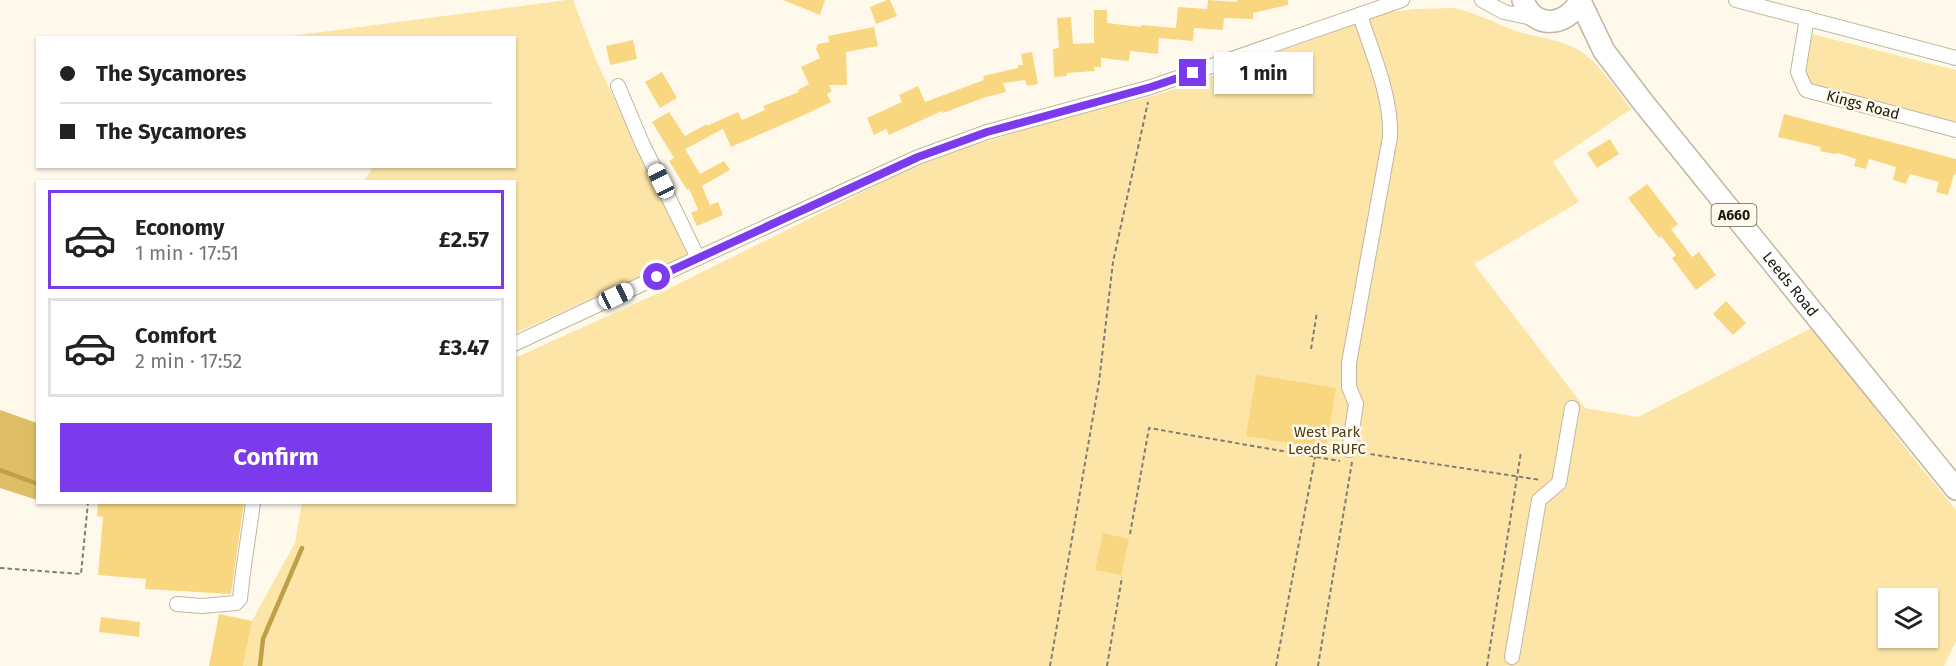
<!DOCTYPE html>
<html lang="en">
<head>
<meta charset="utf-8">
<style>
  :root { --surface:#fff; --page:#f6f6f6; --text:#222; --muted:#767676; --line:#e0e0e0; --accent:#7c3aed }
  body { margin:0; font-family:"Fira Sans",sans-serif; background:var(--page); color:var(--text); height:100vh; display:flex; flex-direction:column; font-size:22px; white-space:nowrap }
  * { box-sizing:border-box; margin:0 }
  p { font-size:20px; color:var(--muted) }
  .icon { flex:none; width:33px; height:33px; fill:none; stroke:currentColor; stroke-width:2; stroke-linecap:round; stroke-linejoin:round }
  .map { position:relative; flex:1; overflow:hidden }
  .panel { position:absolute; left:36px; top:180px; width:480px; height:324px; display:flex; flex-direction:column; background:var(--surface); border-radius:0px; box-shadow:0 2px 4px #0004 }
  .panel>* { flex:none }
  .top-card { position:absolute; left:36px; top:36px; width:480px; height:132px; border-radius:0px; box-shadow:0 2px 4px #0004; display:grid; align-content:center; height:132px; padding:0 24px; background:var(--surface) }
  .controls { position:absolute; left:1878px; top:588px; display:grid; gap:12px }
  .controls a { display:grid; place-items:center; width:60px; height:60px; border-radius:0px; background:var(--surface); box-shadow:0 2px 4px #0004; font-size:30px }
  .end { position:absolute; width:27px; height:27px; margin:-14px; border:8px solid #7c3aed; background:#fff; box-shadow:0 0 0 3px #fff }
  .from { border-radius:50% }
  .bubble { position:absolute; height:42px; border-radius:0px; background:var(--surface); box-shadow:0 2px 4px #0004; font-size:20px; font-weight:700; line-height:42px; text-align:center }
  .car { position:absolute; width:18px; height:36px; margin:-18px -9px; border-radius:8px; box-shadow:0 0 4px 2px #0007; background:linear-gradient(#fff 24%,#345 0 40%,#fff 0 76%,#345 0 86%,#fff 0) }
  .top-card b { display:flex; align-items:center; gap:21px; height:57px; font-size:22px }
  .top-card b+b { border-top:2px solid var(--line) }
  .top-card i { width:15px; height:15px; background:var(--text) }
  ul { padding:10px 0 0; list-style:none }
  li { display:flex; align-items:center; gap:18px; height:99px; margin:0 12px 9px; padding:0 12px; border:3px solid var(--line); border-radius:0px }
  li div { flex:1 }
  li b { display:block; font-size:22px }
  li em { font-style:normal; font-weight:700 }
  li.on { border-color:var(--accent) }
  li>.icon { width:54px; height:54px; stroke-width:1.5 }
  .button { display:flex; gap:12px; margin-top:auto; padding:12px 24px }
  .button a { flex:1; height:69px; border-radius:0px; background:var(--accent); color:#fff; font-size:24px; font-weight:700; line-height:69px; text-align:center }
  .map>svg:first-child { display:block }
</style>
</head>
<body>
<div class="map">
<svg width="1956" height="666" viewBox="0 0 1956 666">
  <rect width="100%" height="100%" fill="#fff9ec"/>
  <g fill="#fde5a8" fill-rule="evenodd">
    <path d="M567 0H573L596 60 688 256 515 333 514 182 364 181 373 167 514 166V38L283 37Z"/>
    <path d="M1453 8C1474 12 1493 22 1513 30 1537 38 1567 39 1587 56 1604 70 1617 91 1631 109L1553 162 1579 202 1474 264 1585 408 1638 417 1813 327 1911 455 1956 510V641L1944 666H243L252 621 295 543 302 503 514 502 515 358 674 286 905 171 968 147 1056 120 1160 94 1390 12 1417 9ZM1888 598H1928V638H1888Z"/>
    <path d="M1812 34 1956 70V123L1812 85C1801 66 1806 55 1812 34Z"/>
  </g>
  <path fill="#debd67" d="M0 410 37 423V500L0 488Z"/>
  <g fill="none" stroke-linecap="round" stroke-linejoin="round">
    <g stroke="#bf9f48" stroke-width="4.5">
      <path d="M0 470 38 484"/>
      <path d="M260 666 263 639 302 548"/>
    </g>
  </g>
  <g fill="#f9d781">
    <path d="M783 0H825L820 15Z"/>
    <path d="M887 0H890L897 16 876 24 870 7Z"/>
    <path d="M1208 0 1237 2V0H1288V5L1253 13V19L1224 18 1223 30 1194 28 1193 41 1159 38 1158 54 1130 51 1129 61 1101 58V67H1094L1095 71 1067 73V76L1054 77 1053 49 1059 48 1057 18 1071 17 1073 44 1094 43V10H1107V23L1141 27 1142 25 1176 28 1178 7 1207 9Z"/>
    <path d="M874 27 878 46 846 52 847 85H829L832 91 827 94 831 102 802 116 731 147 723 129 685 149 700 174 724 161 730 170 702 186 710 205 718 202 723 215 697 226 691 213 698 210 689 188 687 190 669 161 674 158 652 122 669 112 685 136 707 124V126L738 112 742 120 765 110 763 106 799 92 798 90 809 84 801 67 820 58 816 49 818 44 829 42 828 36Z"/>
    <path d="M633 40 637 59 610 65 606 46Z"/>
    <path d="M1032 52 1038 84 1027 86 1025 80 1003 83 1006 92 986 97 943 113 942 111 889 135 886 129 874 135 867 118 902 102 899 95 918 86 925 102 984 80 983 76 1018 68V65H1023L1021 54Z"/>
    <path d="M662 72 677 98 660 108 645 82Z"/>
    <path d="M1784 114 1956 159V175L1954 174 1948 195 1936 192 1939 182 1910 174 1906 184 1893 180 1896 167 1869 159 1866 169 1854 166 1856 159 1838 153 1835 154 1820 151 1821 147 1778 137Z"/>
    <path d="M1610 139 1619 154 1597 168 1587 153Z"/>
    <path d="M1647 184 1678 224 1671 229 1692 257 1699 252 1716 275 1696 290 1672 258 1676 255 1661 236 1659 238 1628 198Z"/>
    <path d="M1726 301 1746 323 1733 335 1713 314Z"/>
    <path d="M1256 375 1336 388 1326 449 1246 436Z"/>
    <path d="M98 502H244L231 594 145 589 146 579 98 575 103 517 97 516Z"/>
    <path d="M1103 533 1129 539 1121 575 1095 570Z"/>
    <path d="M219 614 252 621 243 666H209Z"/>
    <path d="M101 617 140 622 139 637 99 632Z"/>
  </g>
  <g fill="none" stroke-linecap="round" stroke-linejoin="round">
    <g stroke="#bfb7a1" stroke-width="16">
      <g id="minor">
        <path d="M1482 0 1504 12 1537 19"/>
        <path d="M1736 0 1956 58"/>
        <path d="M1807 18 1798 72 1806 90 1956 130"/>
        <path d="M618 86 642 143 698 258"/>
        <path d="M514 344 698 258 918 157 987 132 1151 87 1402 0"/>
        <path d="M1349 450 1356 404 1349 387V363L1390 137C1392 97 1372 53 1360 15"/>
        <path d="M177 604 202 606 236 603 240 599C243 566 249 535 253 502"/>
        <path d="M1512 657 1539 500 1559 483 1572 408"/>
      </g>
    </g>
    <g stroke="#bfb7a1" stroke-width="24">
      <g id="highway">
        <path d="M1523 0C1533 30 1568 27 1580 0"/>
        <path id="s1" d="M1580 1 1604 51 1642 101 1956 489"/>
      </g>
    </g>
    <g stroke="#827d73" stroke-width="2" stroke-dasharray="4.5 3" stroke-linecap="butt">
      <path d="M1311 349 1317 312"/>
      <path d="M1363 453 1541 480"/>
      <path d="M1130 534 1149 428 1340 461"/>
      <path d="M0 568 81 574 88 502"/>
      <path d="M1050 666 1099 382 1113 262 1148 102"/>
      <path d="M1107 666 1122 577"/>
      <path d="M1276 666 1315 457"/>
      <path d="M1318 666 1352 462"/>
      <path d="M1487 666 1521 452"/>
    </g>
    <use href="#minor" stroke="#fff" stroke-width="14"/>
    <use href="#highway" stroke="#fff" stroke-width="21"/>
  </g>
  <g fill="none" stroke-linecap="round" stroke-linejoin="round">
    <path stroke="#7c3aed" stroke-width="8" d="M657 277 918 157 987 132 1151 87 1193 73"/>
  </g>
  <g text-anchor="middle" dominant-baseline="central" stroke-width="5" stroke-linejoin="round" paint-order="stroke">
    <rect fill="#fff9ec" stroke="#5f5c52" stroke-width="1.5" x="1711.5" y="204" width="45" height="22" rx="4.5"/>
    <g font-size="14" font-weight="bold" fill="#1b1810">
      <text x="1734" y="215">A660</text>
    </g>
    <g font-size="15" fill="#1b1810" stroke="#fff9ec">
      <text transform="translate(1863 105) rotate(15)">Kings Road</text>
      <text stroke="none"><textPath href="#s1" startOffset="354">Leeds Road</textPath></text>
    </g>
    <g font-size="15" fill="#4c3e19" stroke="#fff9ec">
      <text x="1327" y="432">West Park<tspan x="1327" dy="17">Leeds RUFC</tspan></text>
    </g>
  </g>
</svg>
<div class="controls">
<a><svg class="icon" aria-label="layers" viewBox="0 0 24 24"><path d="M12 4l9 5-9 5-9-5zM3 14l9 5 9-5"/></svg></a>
</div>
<i class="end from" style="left:657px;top:277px"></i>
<i class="end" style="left:1193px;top:73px"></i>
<div class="bubble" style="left:1214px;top:52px;width:99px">1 min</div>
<i class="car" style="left:661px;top:181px;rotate:334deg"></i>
<i class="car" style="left:616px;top:296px;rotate:65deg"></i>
<div class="top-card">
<b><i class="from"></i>The Sycamores</b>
<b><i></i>The Sycamores</b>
</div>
<section class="panel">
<ul>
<li class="on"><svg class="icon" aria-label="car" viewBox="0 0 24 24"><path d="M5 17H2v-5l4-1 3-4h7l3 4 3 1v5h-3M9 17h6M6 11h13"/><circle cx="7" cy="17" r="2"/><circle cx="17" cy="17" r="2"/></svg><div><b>Economy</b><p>1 min · 17:51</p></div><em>£2.57</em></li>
<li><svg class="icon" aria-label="car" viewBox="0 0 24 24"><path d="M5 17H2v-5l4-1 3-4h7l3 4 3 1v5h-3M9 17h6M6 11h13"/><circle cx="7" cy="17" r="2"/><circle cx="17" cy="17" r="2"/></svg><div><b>Comfort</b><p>2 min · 17:52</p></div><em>£3.47</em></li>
</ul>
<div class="button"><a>Confirm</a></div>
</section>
</div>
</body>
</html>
